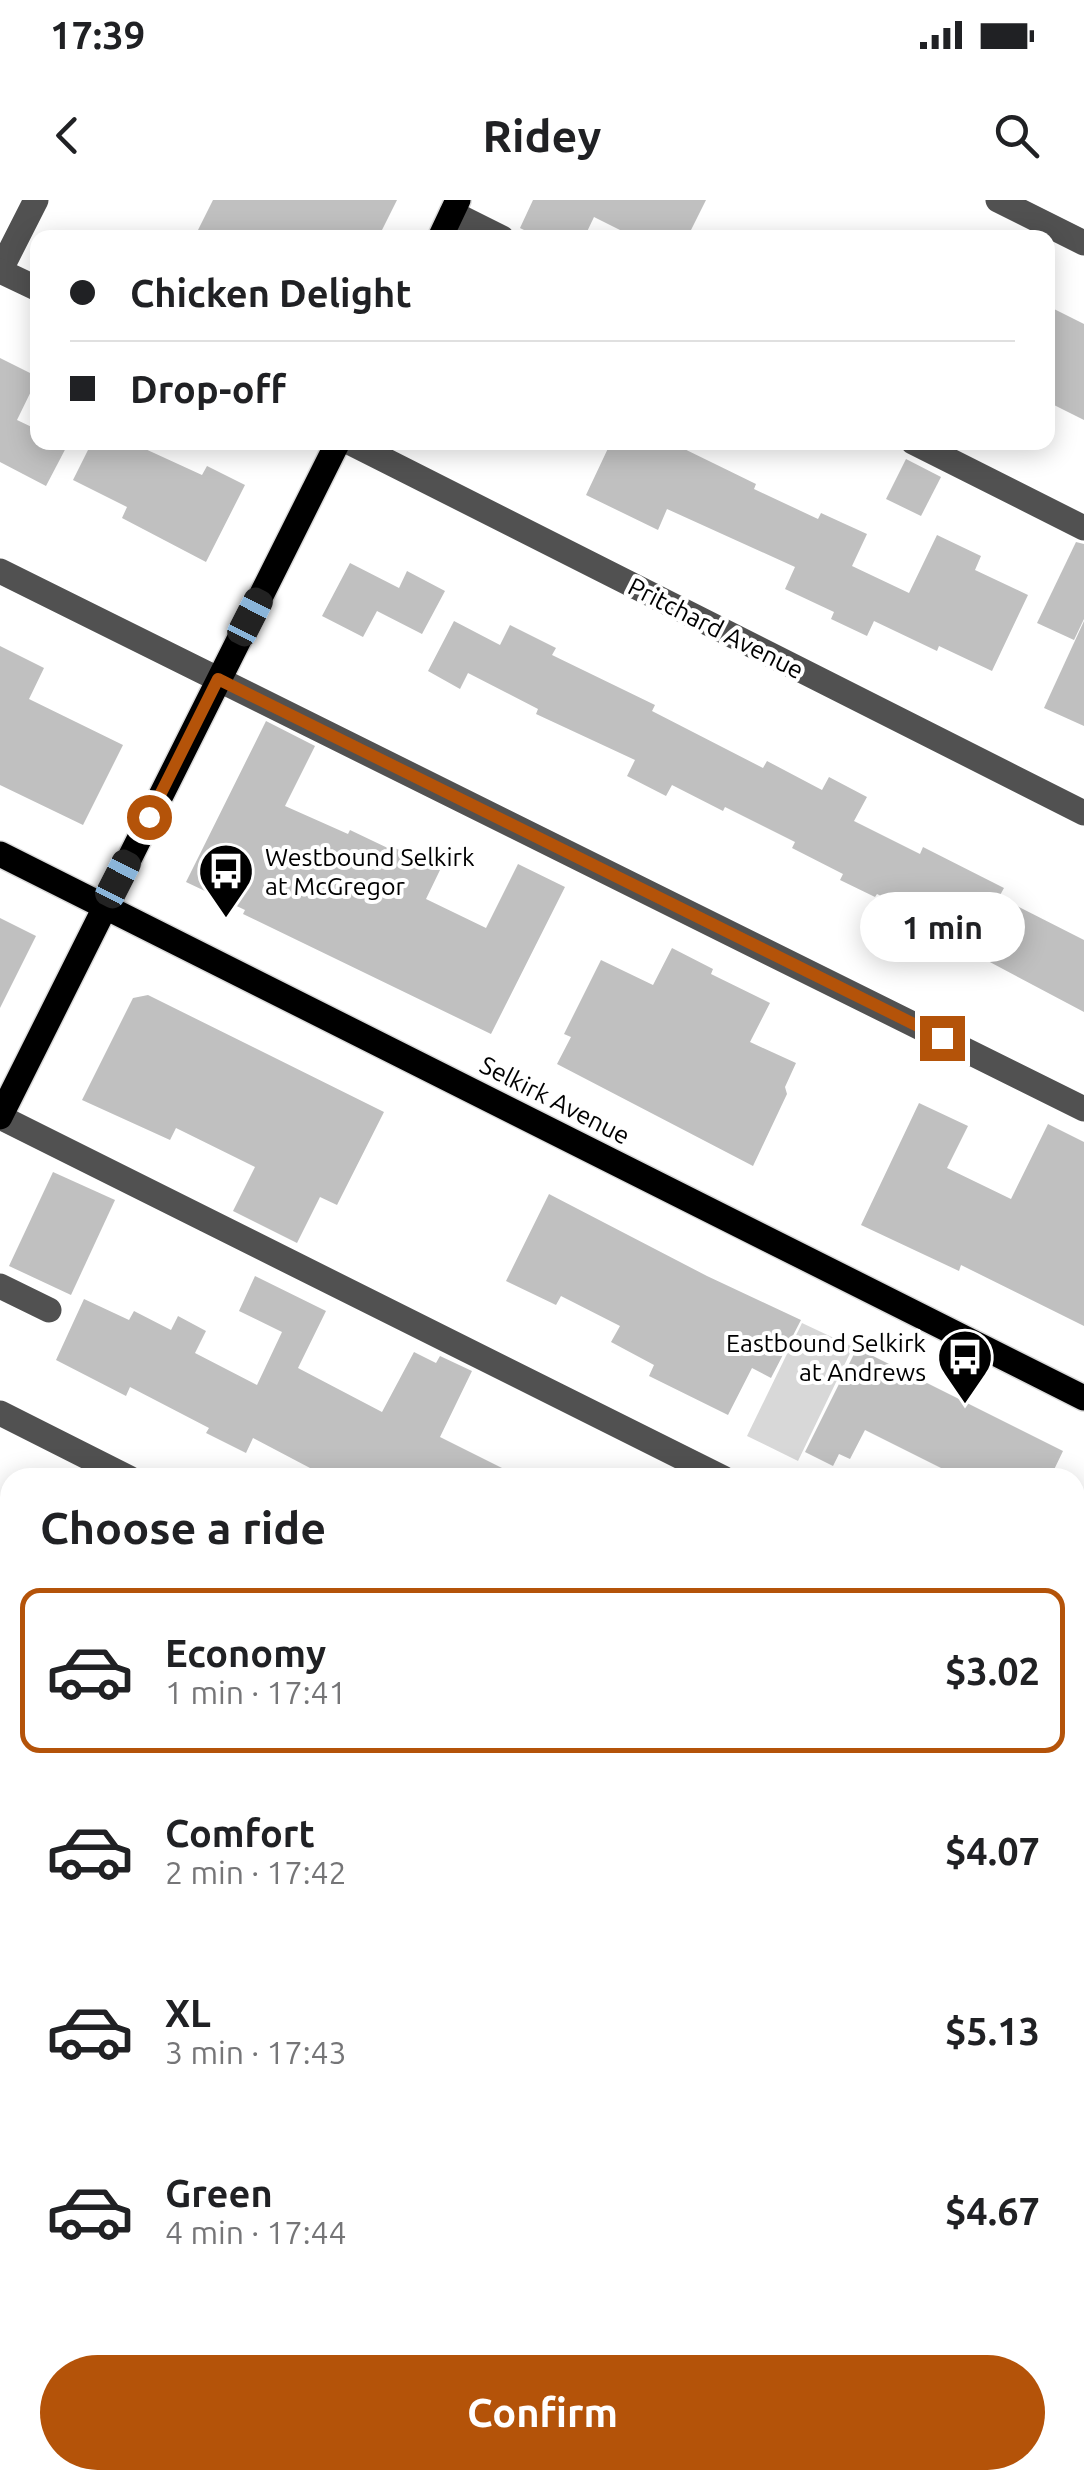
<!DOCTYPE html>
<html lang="en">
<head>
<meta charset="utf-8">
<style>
  :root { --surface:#fff; --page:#f6f6f6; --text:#202124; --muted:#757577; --line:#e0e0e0; --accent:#b45309 }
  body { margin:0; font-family:Ubuntu,sans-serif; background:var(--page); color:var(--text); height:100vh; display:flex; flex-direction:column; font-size:38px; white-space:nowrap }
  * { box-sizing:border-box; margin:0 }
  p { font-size:32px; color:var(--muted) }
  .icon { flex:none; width:55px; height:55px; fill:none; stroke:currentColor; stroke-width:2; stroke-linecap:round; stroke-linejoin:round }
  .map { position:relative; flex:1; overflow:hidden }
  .sheet { position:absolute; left:0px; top:1268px; width:1085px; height:1022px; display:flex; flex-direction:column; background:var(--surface); border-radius:30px 30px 0 0; box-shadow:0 5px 25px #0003 }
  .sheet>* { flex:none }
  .guide { position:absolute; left:30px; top:30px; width:1025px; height:220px; border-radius:20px; box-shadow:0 5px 25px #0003; display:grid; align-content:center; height:220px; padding:0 40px; background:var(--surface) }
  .end { position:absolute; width:45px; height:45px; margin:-22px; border:12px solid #b45309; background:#fff; box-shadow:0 0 0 5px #fff }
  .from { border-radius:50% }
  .bubble { position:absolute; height:70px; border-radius:35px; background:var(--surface); box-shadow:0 5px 25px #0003; font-size:32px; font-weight:600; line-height:70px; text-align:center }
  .car { position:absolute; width:30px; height:60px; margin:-30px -15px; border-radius:12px; box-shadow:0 0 8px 2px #0007; background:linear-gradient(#222 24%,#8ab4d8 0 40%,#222 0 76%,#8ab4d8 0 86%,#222 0) }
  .guide b { display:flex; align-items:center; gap:35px; height:95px; font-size:38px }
  .guide b+b { border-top:2px solid var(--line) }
  .guide i { width:25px; height:25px; background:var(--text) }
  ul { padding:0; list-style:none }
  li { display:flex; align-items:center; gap:30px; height:165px; margin:0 20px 15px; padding:0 20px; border:5px solid transparent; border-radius:20px }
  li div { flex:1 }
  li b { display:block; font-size:38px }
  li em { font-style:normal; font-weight:600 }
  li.on { border-color:var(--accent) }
  li>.icon { width:90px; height:90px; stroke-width:1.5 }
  h2 { padding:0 40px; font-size:45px; line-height:120px }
  .button { display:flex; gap:20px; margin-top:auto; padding:20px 40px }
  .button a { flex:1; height:115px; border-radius:60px; background:var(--accent); color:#fff; font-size:40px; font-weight:600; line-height:115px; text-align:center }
  .status { display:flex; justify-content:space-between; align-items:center; height:70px; padding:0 50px; background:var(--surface); direction:ltr }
  .status svg { height:28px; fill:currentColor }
  header { display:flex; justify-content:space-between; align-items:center; height:130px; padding:0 40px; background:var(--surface); font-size:45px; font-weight:600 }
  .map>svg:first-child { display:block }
</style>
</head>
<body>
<div class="status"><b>17:39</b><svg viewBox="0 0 49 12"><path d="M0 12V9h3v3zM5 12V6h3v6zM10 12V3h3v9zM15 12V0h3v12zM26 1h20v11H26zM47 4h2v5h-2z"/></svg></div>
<header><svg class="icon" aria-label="back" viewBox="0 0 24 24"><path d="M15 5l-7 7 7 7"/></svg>Ridey<svg class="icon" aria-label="search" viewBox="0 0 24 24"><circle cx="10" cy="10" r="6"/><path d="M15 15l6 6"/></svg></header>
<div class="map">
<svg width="1084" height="2288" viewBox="0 0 1084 2288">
  <rect width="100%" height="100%" fill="#fff"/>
  <g fill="#d8d8d8">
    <path d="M802 1123 853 1147 798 1261 747 1236Z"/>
    <path d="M10 1801V1927L0 1922V1819Z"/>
  </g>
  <g fill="#c0c0c0">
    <path d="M213 0H397L378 38H194Z"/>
    <path d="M533 0H706L687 38H636L594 17 584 38H540L520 28Z"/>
    <path d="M1048 106 1084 124V220L1048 202Z"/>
    <path d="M0 158 38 177 17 220 38 230V242H69L46 286 0 262Z"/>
    <path d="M92 242H130L202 275 207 266 245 285 206 362 122 318 127 307 73 280Z"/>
    <path d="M611 242H670L756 284 754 289 818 319 821 313 867 334 852 366 909 393 937 335 981 356 975 370 1028 395 992 471 939 446 937 451 874 421 867 436 831 419 834 412 785 389 795 367 667 309 658 330 586 295Z"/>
    <path d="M906 259 941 277 921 316 886 299Z"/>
    <path d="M1076 342 1084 344V419L1074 440 1037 423Z"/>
    <path d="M350 363 399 388 407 371 445 391 422 434 377 411 363 437 322 416Z"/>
    <path d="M454 421 500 445 510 425 556 448 552 455 655 505 652 511 763 568 767 561 822 590 829 577 867 597 854 621 920 654 923 647 1004 688 999 697 1084 740V812L971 752 975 743 877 694 875 697 840 680 843 674 792 648 795 642 725 607 723 611 672 585 666 596 627 576 635 560 536 514 538 509 505 492 468 473 460 489 428 471Z"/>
    <path d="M1084 421V526L1044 508Z"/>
    <path d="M0 446 44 468 29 499 123 545 83 625 0 585Z"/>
    <path d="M266 521 315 546 285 606 348 634 350 630 394 651 395 648 440 670 426 699 486 728 518 664 565 687 491 834 243 714 245 710 186 682Z"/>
    <path d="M0 718 36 736 0 808Z"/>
    <path d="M672 748 713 769 711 774 770 803 750 842 796 863 785 887 787 894 753 966 557 864 571 837 564 834 601 760 653 785Z"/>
    <path d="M148 795 384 912 337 1005 320 997 297 1043 233 1011 255 967 176 928 170 940 82 900 133 798Z"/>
    <path d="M919 903 968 926 947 968 1011 999 1048 924 1084 942V1126L961 1065 959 1071 861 1025Z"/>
    <path d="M53 972 115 1000 71 1095 9 1066Z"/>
    <path d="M549 994 707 1076 801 1120 771 1178 752 1168 728 1215 649 1176 654 1165 611 1142 620 1126 561 1096 556 1105 506 1081Z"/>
    <path d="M255 1076 326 1111 298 1168 382 1212 414 1152 436 1163 440 1156 472 1171 440 1237 522 1278H329L253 1238 246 1253 206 1233 209 1228 130 1187 126 1196 56 1160 84 1099 129 1120 134 1111 171 1130 178 1116 206 1131 195 1153 257 1185 282 1132 239 1111Z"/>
    <path d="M857 1148 1063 1251 1050 1278H961L865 1230 850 1259 839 1254 833 1266 805 1252Z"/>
  </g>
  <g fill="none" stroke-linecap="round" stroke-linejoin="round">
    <g stroke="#dbdbdb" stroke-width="28">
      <g id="major">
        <path d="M440 38 458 0"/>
        <path d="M0 654 1084 1198"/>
        <path d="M0 917 338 242"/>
      </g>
    </g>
    <g stroke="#515151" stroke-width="25">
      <path d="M998 0 1084 43"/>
      <path d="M452 13 502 38"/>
      <path d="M0 71 36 0"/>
      <path d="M0 71 38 89"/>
      <path d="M349 242 1084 613"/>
      <path d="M913 242 1084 328"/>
      <path d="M0 371 1084 909"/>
      <path d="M0 917 723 1278"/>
      <path d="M0 1086 49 1110"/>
      <path d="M0 1213 129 1278"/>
      <path d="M1075 1338 1084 1321"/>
      <path d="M1075 1452 1084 1457"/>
      <path d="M0 1600 10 1605"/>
      <path d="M1075 1752 1084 1756"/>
      <path d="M0 1987 10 1992"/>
      <path d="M1075 2134 1084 2138"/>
      <path d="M593 2280 609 2288"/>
    </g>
    <use href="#major" stroke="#000" stroke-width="25"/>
  </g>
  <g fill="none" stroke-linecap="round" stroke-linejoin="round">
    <path stroke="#b45309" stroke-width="12" d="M149 617 218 479 942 838"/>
  </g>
  <defs>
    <g id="bus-pin" transform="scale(2.875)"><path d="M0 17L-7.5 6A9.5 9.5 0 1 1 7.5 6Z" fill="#000" stroke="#fff"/><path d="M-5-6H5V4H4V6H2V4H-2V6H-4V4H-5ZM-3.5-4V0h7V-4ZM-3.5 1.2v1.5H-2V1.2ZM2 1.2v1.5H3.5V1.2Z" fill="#fff"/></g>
  </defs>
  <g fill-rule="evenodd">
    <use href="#bus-pin" x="226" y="671"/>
    <use href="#bus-pin" x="965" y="1157"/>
  </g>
  <g text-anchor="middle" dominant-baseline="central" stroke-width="8" stroke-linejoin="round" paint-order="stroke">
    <g font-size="25" fill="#000" stroke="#fff">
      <text transform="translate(716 428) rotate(27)">Pritchard Avenue</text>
      <text transform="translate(555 900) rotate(27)">Selkirk Avenue</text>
    </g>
    <g font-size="25" fill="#000" stroke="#fff" text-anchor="start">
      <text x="265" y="657">Westbound Selkirk<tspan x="265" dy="29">at McGregor</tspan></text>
      <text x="926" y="1143" text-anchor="end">Eastbound Selkirk<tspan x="926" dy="29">at Andrews</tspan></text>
    </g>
  </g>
</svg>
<i class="end from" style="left:149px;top:617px"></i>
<i class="end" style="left:942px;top:838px"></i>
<div class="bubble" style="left:860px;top:692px;width:165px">1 min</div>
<i class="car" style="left:250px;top:417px;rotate:27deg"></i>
<i class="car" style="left:118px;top:679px;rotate:27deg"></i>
<div class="guide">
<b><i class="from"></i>Chicken Delight</b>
<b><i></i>Drop-off</b>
</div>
<section class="sheet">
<h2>Choose a ride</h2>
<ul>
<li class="on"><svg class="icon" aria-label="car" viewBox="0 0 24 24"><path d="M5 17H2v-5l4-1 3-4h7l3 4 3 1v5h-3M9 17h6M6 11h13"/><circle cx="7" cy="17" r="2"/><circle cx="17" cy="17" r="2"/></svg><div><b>Economy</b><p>1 min · 17:41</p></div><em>$3.02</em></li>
<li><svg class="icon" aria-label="car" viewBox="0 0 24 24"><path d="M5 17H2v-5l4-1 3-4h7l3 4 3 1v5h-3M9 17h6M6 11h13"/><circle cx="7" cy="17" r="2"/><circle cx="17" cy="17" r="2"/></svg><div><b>Comfort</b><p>2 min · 17:42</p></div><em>$4.07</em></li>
<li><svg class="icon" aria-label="car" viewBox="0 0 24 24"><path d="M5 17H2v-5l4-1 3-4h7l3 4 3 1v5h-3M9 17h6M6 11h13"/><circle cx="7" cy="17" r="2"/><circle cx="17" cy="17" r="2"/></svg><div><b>XL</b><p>3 min · 17:43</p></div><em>$5.13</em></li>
<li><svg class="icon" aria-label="car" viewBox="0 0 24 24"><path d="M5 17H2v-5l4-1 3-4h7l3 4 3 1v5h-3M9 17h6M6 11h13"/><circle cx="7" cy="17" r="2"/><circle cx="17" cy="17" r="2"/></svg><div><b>Green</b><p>4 min · 17:44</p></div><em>$4.67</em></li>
</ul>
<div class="button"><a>Confirm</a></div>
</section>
</div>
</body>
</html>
